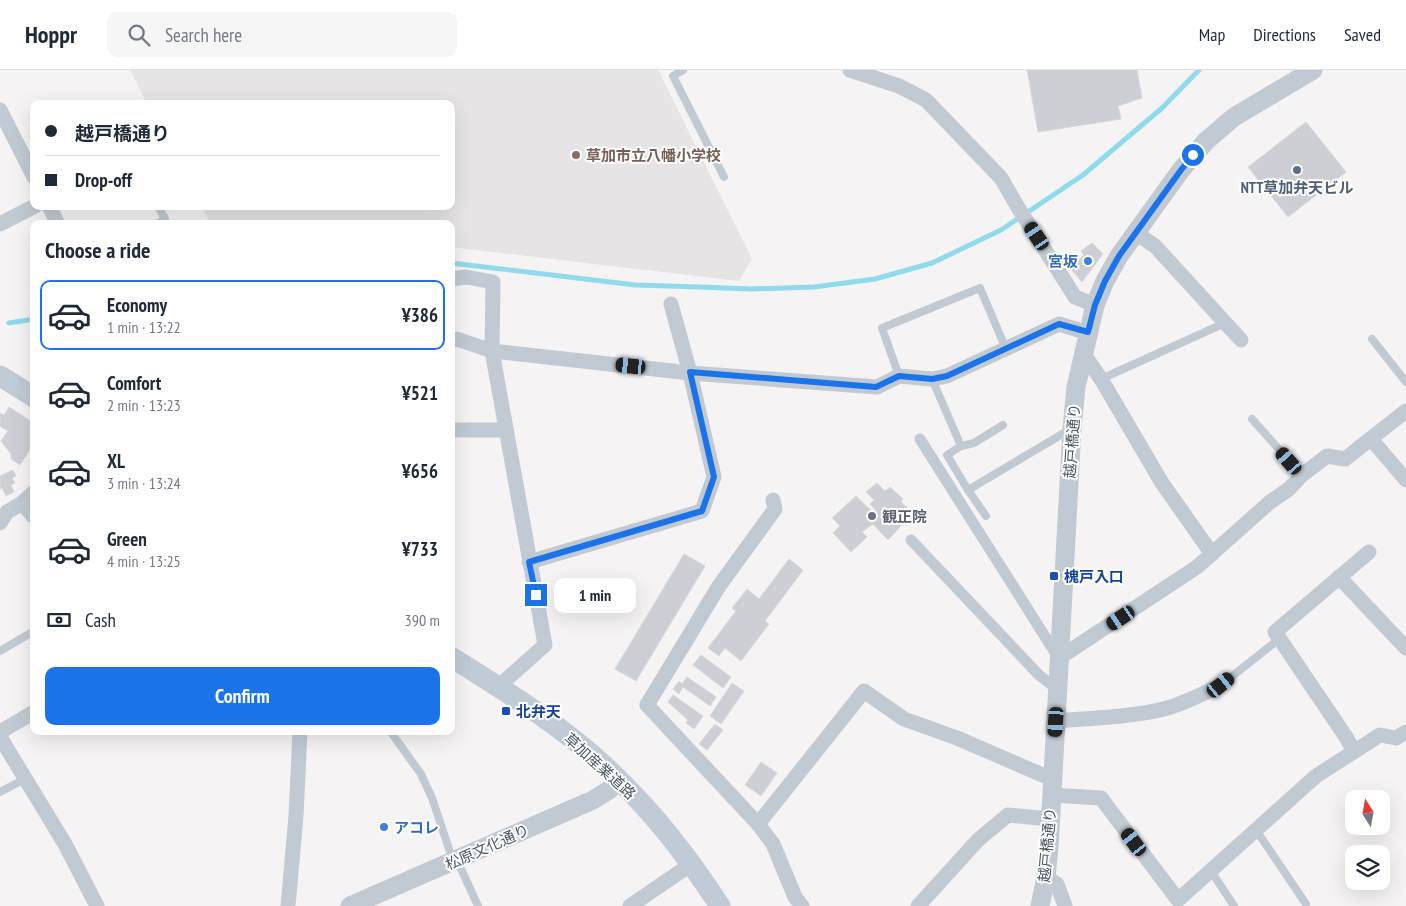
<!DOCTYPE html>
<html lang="en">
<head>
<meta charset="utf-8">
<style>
  :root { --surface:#fff; --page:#f6f6f7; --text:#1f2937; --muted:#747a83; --line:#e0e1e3; --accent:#1a73e8 }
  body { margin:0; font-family:"PT Sans Narrow","Noto Sans JP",sans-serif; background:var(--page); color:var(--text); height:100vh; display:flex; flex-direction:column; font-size:19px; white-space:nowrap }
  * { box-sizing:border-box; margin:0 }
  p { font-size:16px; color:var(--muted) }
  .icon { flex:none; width:28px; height:28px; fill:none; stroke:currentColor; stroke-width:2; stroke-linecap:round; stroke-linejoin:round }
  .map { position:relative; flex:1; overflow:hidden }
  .details { position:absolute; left:30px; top:150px; width:425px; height:515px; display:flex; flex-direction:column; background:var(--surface); border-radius:10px; box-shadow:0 5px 20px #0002 }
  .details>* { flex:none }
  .hud { position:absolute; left:30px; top:30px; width:425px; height:110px; border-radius:10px; box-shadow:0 5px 20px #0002; display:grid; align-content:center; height:110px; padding:0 15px; background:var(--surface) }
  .needle { width:32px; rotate:349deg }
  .controls { position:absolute; left:1345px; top:720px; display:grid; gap:10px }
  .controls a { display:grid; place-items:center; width:45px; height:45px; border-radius:10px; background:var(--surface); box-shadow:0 5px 20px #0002; font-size:25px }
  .end { position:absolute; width:22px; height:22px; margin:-11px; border:6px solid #1a73e8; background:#fff; box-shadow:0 0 0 2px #fff }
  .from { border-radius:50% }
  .bubble { position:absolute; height:35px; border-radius:10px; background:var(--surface); box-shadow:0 5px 20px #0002; font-size:16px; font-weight:800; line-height:35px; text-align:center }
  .car { position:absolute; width:15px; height:30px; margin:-15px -8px; border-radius:6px; box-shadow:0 0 4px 1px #0007; background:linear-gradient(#222 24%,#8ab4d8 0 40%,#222 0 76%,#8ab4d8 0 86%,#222 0) }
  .hud b { display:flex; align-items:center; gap:18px; height:48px; font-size:19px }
  .hud b+b { border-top:1px solid var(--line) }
  .hud i { width:12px; height:12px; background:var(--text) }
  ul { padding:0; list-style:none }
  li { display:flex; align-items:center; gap:15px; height:70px; margin:0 10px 8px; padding:0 5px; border:2px solid transparent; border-radius:10px }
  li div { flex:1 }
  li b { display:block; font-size:19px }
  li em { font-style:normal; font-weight:800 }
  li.on { border-color:var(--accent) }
  li>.icon { width:45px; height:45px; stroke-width:1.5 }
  h2 { padding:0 15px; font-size:22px; line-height:60px }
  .pay { display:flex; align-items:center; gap:12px; height:55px; padding:0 15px; font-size:19px }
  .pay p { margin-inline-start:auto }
  .button { display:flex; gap:10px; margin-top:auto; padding:10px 15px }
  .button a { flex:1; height:58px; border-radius:10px; background:var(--accent); color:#fff; font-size:20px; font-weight:800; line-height:58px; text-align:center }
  header { display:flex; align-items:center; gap:30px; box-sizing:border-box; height:70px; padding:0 25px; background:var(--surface); border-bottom:1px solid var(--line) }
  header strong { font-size:24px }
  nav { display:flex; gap:28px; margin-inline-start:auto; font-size:18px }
  .search { width:350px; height:45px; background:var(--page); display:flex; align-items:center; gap:12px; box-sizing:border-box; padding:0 18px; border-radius:10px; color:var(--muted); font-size:19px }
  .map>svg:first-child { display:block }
</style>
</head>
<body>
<header>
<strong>Hoppr</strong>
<div class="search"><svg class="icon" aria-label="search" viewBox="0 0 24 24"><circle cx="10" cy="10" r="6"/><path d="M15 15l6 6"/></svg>Search here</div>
<nav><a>Map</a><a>Directions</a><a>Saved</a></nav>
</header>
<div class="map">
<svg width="1406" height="836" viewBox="0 0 1406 836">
  <rect width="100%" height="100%" fill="#f5f3f3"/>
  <path fill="#e6e4e5" d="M130 0H658L752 189 739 211 451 177V154H211L201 136H451V34H147Z"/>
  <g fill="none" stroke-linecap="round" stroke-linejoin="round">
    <g stroke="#90daee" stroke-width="5">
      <path d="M451 193 635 215 700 217 751 219 814 217 875 209 932 193 1001 160 1083 105 1162 38 1199 0"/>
      <path d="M9 253 34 249"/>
    </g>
  </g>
  <g fill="#cdcfd5" stroke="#d7d9de">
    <path d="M1027 0H1137L1142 28 1118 36 1121 49 1038 62Z"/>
    <path d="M1306 52 1346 102 1288 147 1248 97Z"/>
    <path d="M1092 173 1103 184 1082 212 1070 198 1084 185 1081 181Z"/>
    <path d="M9 337 34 353V373L20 395 11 389V384L1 371 8 361 0 356V343L4 345Z"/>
    <path d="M13 400 16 406 12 408 15 413 11 415 14 422 6 426 2 418 0 419V406Z"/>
    <path d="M877 413 885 421 890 417 903 429 901 432 913 443 888 470 873 454 862 462 867 467 851 482 833 463 840 456 832 448 856 426 876 445 878 443 870 434 874 430 866 422Z"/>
    <path d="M684 484 705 496 636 611 615 599Z"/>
    <path d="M789 489 803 500 765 551 769 554 741 591 725 578 719 586 708 578 736 541 732 538 747 519 759 529Z"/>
    <path d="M701 585 731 607 723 618 693 595Z"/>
    <path d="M687 607 716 627 710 636 683 617 679 624 673 619 679 611 682 614Z"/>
    <path d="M732 613 744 621 721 654 710 646Z"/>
    <path d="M673 625 703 646 694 659 686 653 688 650 668 632Z"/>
    <path d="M715 654 723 660 707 680 699 674Z"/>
    <path d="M761 692 777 703 761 726 745 715Z"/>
  </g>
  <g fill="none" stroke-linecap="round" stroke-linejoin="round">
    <g stroke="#c1cad2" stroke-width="8">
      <path d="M683 0 673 6 724 107"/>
      <path d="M157 154 165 149 158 136"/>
      <path d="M1372 269 1406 312"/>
      <path d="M899 306 882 258 980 218 1006 279"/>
      <path d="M932 309 961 376"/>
      <path d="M1101 309 1225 253"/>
      <path d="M1252 349 1302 405"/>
      <path d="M968 420 1069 360"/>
      <path d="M986 446 968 420 947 385 961 376 974 373 1003 355"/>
      <path d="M0 581 34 561"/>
      <path d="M1221 615 1279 569"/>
      <path d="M390 661 421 704 432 728 453 791"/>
      <path d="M0 722 25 709"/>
      <path d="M1256 760 1306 834"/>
      <path d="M457 790 478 836"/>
      <path d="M1211 801 1234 836"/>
    </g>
    <g stroke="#c1cad2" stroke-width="11">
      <path d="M920 369 1058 587"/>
      <path d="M911 470 1039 605 1057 619"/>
    </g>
    <g stroke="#c1cad2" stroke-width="15">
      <path d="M850 0 899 16 926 30 1001 108 1019 139 1075 227 1095 235"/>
      <path d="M0 40 34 107"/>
      <path d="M49 136 58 154"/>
      <path d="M0 154 35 136"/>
      <path d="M1136 163 1155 176 1241 270"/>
      <path d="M451 209 466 207 493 212 492 281 545 575 499 616"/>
      <path d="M451 270 457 269 492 281 690 303 877 317 899 306 932 309 947 306 1059 254 1088 263"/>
      <path d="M1083 283 1101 309 1162 413 1212 484"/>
      <path d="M451 360H506"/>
      <path d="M1371 369 1406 410"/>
      <path d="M773 430 775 439 719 516 647 635 758 754 773 774 795 827 802 836"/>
      <path d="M22 433 34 447"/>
      <path d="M0 453 7 442 22 433 34 422"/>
      <path d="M529 492 702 441 714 407 690 303 671 234"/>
      <path d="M1339 507 1406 578"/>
      <path d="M1059 588 1197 497 1270 432 1289 419 1302 405 1327 386 1345 389 1406 341"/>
      <path d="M1055 651C1091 648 1138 647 1171 637 1189 631 1205 623 1221 615"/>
      <path d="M0 662 34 642"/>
      <path d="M0 667 65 774 97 836"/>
      <path d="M1354 681 1346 667 1275 562 1369 482"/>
      <path d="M1051 725 1101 728 1178 830 1316 706 1380 665 1396 668 1406 662"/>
      <path d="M758 754 864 621 904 649 957 668 1052 709"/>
      <path d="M1046 807 1057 814 1065 836"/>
      <path d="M288 836 296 746 300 661"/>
      <path d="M630 836 690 795"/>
      <path d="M918 836 978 770 1008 745 1050 749"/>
    </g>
    <g stroke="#c1cad2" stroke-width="19">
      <path d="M350 836 593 730 609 720 619 710"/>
      <path d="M1040 836 1046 807 1049 778 1072 359 1076 317 1095 235 1105 211 1119 186 1181 100 1206 71 1234 47 1313 0"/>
    </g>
    <g stroke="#c1cbd6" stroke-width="21">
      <path d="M0 306 34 327"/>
      <path d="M451 587C509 623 572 662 620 711 657 747 692 793 720 836"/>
    </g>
  </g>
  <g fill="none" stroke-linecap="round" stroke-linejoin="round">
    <path stroke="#1a73e8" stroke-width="6" d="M536 525 529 492 702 441 714 407 690 302 876 317 899 306 932 309 947 306 1059 254 1088 262 1095 235 1105 211 1119 186 1181 100 1193 85"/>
  </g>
  <circle fill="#8d6e63" stroke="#fff" stroke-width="2" cx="576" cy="85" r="5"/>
  <circle fill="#5c6f8a" stroke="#fff" stroke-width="2" cx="1297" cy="100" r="5"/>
  <g fill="#3f7fe0" stroke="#fff" stroke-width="2">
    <circle cx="1088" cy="191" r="5"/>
    <circle cx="384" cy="757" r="5"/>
  </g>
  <circle fill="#6b7280" stroke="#fff" stroke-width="2" cx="872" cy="446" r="5"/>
  <g fill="#1a4fb4" stroke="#fff" stroke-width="2">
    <rect x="1049" y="501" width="10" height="10" rx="2.5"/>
    <rect x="501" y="636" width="10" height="10" rx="2.5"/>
  </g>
  <g text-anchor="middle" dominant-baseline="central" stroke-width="4" stroke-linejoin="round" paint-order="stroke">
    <g font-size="15" font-weight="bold" fill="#785e54" stroke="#fff" text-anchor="start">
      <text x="586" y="85">草加市立八幡小学校</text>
    </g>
    <g font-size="15" font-weight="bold" fill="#4e5e75" stroke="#fff">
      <text x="1297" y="117">NTT草加弁天ビル</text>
    </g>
    <g font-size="15" font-weight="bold" fill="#366cbe" stroke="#fff" text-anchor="end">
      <text x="1078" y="191">宮坂</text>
      <text x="394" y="757" text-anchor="start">アコレ</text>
    </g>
    <g font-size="15" fill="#4a5661" stroke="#fff">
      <text transform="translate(1072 371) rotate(-86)">越戸橋通り</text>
      <text transform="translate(600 696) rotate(42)">草加産業道路</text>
      <text transform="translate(1047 775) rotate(-85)">越戸橋通り</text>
      <text transform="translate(487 777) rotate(-24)">松原文化通り</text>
    </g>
    <g font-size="15" font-weight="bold" fill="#5b616d" stroke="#fff" text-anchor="start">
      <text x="882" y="446">観正院</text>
    </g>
    <g font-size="15" font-weight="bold" fill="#164399" stroke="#fff" text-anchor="start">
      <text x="1064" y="506">槐戸入口</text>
      <text x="516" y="641">北弁天</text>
    </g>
  </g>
</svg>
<div class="controls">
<a><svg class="needle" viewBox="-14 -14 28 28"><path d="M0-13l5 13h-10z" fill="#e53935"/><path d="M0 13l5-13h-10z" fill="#747a83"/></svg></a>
<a><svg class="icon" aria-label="layers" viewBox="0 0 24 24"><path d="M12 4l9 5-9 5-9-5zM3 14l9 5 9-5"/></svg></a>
</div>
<i class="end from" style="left:1193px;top:85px"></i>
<i class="end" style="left:536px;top:525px"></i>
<div class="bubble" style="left:554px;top:508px;width:82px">1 min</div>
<i class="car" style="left:1037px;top:166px;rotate:326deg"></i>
<i class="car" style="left:631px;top:296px;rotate:276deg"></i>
<i class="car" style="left:1289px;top:391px;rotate:319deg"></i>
<i class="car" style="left:1121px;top:548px;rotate:236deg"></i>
<i class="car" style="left:1221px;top:615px;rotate:51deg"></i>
<i class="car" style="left:1056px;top:652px;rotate:184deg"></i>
<i class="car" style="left:1134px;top:772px;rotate:323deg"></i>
<div class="hud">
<b><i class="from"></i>越戸橋通り</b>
<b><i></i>Drop-off</b>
</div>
<section class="details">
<h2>Choose a ride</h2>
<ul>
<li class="on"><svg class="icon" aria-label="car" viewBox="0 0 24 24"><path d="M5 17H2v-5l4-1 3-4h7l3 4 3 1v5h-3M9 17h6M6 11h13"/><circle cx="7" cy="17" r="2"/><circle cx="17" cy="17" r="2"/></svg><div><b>Economy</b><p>1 min · 13:22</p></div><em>¥386</em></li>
<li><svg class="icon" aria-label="car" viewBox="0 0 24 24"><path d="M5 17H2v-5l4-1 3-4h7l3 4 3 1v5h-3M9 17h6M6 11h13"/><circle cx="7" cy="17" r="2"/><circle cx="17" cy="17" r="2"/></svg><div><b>Comfort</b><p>2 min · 13:23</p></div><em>¥521</em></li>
<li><svg class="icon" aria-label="car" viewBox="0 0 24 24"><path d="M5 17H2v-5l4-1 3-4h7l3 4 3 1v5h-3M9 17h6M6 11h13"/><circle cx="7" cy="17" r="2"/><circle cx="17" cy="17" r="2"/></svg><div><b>XL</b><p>3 min · 13:24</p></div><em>¥656</em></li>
<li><svg class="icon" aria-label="car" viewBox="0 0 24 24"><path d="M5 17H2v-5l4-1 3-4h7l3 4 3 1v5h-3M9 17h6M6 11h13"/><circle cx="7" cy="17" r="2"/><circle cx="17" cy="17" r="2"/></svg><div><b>Green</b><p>4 min · 13:25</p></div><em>¥733</em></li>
</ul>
<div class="pay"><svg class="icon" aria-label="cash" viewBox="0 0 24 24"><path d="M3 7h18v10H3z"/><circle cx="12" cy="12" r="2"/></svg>Cash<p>390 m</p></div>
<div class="button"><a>Confirm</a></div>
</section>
</div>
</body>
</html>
